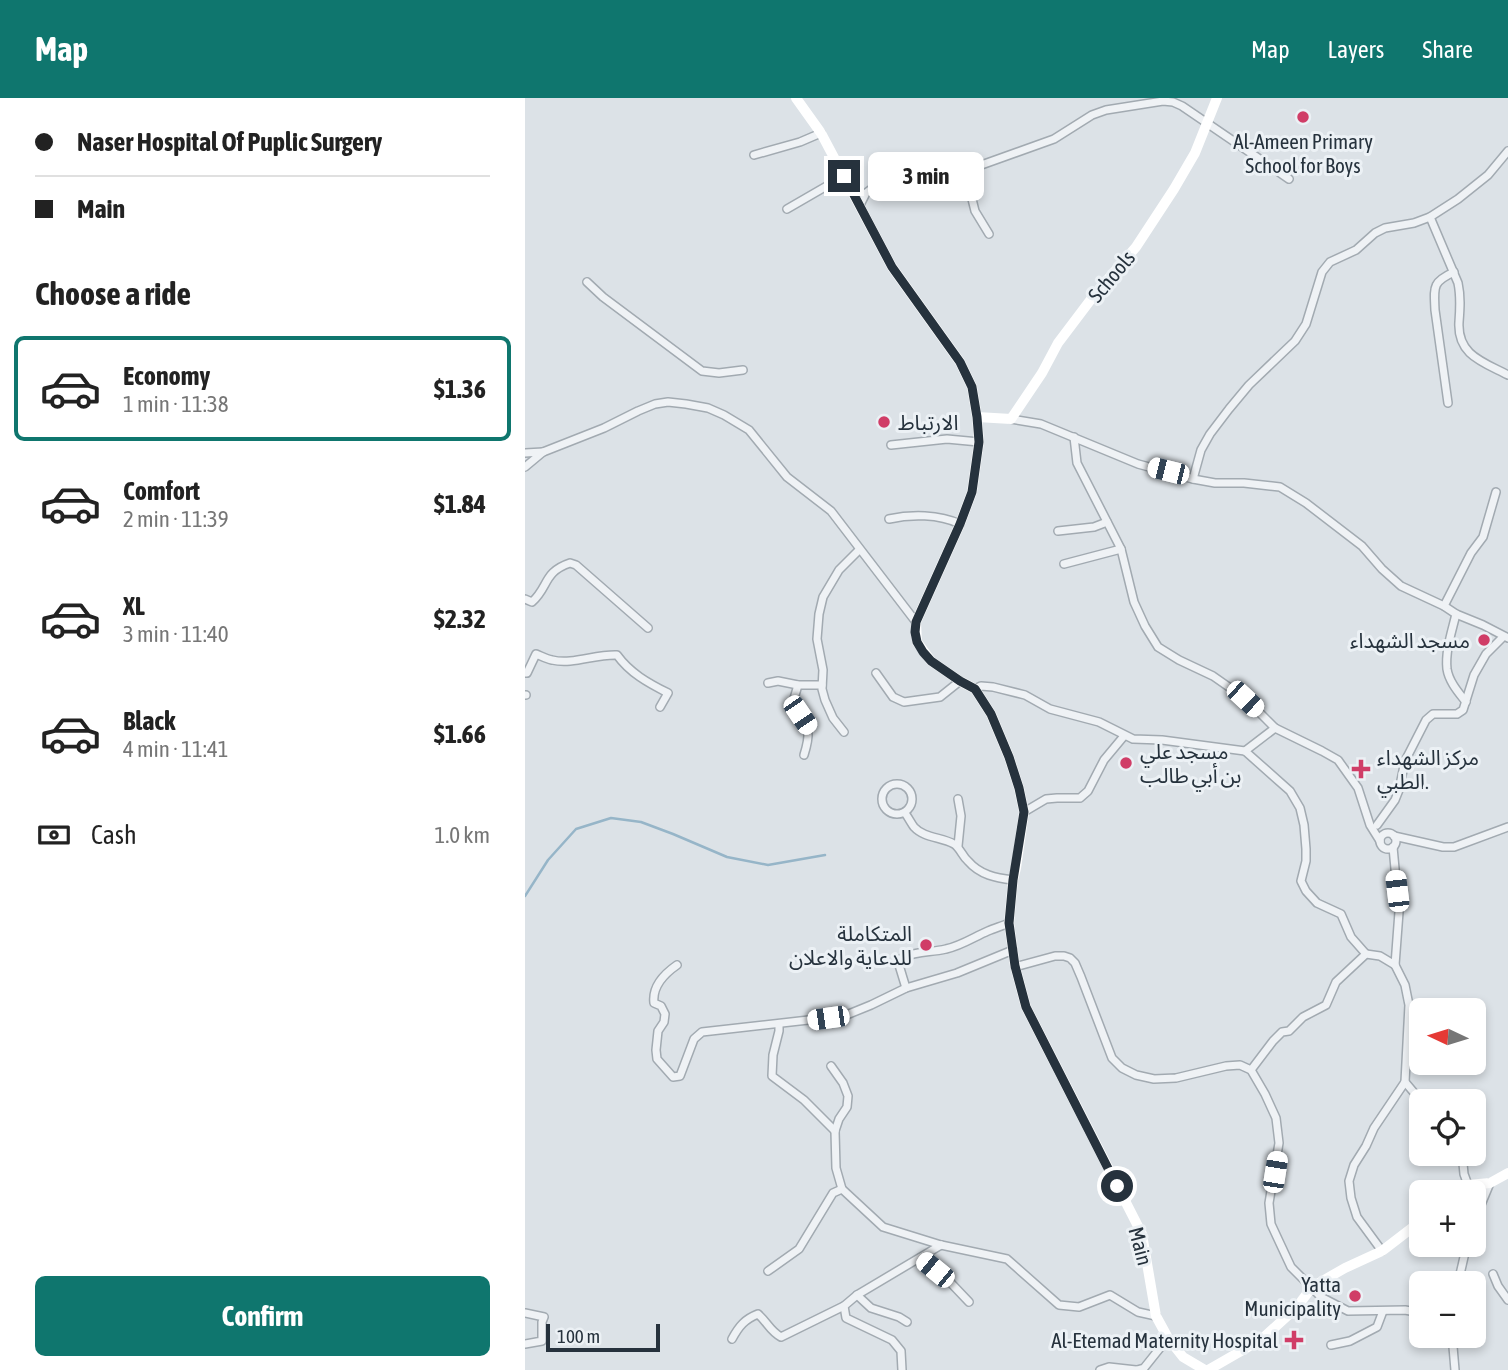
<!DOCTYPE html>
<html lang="en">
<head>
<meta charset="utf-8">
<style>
  :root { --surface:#fff; --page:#f6f6f6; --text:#222; --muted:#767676; --line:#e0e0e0; --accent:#0f766e }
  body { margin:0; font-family:"Asap Condensed","Noto Sans Arabic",sans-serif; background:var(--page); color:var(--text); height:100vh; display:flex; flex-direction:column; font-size:26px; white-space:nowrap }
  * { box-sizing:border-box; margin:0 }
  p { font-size:23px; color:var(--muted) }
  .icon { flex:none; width:38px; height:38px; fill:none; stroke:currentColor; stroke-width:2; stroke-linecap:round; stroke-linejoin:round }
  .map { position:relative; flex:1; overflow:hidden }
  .details { display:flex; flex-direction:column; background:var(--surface); width:525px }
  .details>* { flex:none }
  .guide { display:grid; align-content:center; height:154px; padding:0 35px; background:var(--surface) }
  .needle { width:46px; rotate:274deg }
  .fabs { position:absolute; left:884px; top:900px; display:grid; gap:14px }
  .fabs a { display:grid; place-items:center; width:77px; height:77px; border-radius:10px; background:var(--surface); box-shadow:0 4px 10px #0003; font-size:35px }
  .scale { position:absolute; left:21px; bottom:18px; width:114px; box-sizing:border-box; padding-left:7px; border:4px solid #26323d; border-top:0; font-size:19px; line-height:24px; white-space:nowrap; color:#26323d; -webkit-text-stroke:5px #ecf1f5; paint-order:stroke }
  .end { position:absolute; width:32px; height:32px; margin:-16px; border:9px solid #26323d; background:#fff; box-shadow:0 0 0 4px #fff }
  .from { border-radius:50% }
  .bubble { position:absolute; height:49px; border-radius:10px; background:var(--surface); box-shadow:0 4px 10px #0003; font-size:23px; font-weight:700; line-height:49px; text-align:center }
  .car { position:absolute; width:21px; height:42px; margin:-21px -10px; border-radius:9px; box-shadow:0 0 5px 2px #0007; background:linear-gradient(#fff 24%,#345 0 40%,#fff 0 76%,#345 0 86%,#fff 0) }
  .guide b { display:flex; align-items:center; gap:24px; height:66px; font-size:26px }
  .guide b+b { border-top:2px solid var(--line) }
  .guide i { width:18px; height:18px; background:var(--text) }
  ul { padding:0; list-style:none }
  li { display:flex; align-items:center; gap:21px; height:105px; margin:0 14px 10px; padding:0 21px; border:4px solid transparent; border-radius:10px }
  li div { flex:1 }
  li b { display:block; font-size:26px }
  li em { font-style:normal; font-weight:700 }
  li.active { border-color:var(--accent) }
  li>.icon { width:63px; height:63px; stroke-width:1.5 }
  h2 { padding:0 35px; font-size:32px; line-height:84px }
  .pay { display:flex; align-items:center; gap:18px; height:77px; padding:0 35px; font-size:26px }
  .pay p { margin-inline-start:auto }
  .button { display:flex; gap:14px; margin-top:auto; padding:14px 35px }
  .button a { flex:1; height:80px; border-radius:10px; background:var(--accent); color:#fff; font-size:28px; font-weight:700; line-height:80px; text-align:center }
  header { display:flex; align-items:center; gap:42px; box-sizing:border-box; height:98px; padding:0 35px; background:var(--accent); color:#fff }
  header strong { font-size:33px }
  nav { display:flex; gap:38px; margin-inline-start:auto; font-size:24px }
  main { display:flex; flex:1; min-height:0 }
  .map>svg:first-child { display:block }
</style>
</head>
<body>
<header>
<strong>Map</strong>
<nav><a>Map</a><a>Layers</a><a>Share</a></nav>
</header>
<main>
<section class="details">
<div class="guide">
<b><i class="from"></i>Naser Hospital Of Puplic Surgery</b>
<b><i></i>Main</b>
</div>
<h2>Choose a ride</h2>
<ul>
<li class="active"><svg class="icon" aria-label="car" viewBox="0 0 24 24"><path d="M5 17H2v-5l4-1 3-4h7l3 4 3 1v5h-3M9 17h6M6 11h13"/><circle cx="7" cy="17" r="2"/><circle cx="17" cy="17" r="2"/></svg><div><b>Economy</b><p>1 min · 11:38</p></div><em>$1.36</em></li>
<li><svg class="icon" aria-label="car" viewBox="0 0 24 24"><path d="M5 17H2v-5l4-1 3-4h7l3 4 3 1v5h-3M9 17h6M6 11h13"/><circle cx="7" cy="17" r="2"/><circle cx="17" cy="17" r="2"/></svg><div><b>Comfort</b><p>2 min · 11:39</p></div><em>$1.84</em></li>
<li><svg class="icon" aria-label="car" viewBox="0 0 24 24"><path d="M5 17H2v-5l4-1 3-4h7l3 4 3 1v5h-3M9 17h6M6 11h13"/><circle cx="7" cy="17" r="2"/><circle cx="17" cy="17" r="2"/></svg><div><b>XL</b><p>3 min · 11:40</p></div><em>$2.32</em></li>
<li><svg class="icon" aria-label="car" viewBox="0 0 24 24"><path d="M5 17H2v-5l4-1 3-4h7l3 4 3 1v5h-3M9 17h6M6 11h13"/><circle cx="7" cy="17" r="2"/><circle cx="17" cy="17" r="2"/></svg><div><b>Black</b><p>4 min · 11:41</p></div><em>$1.66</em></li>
</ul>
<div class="pay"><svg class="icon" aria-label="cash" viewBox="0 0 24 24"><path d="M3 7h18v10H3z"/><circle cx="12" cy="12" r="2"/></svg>Cash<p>1.0 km</p></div>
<div class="button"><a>Confirm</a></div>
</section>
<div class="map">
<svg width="983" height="1272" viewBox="0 0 983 1272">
  <rect width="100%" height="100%" fill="#dce2e7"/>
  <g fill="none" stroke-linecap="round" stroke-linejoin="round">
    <path stroke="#96b5c8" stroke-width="2.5" d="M0 798 23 762 51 731 86 720 116 724 148 736 202 759 243 767 300 757"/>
    <g stroke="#a2aab1" stroke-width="10">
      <g id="street">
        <path d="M229 57 275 44 296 35"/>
        <path d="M440 73 450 113 464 136"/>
        <path d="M335 107 341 95 349 89 365 85 410 81 434 75 529 41 567 17 581 12 638 3 648 4 657 8 764 81"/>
        <path d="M262 111 319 78"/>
        <path d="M905 119 933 185C936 199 935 211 934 224 932 257 958 264 983 277"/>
        <path d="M62 184 78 199 177 273 194 275 218 272"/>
        <path d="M923 305 910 212C909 189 907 184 929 174"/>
        <path d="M486 321 516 326 613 366 668 381 690 385H719L755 389 781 405 837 448 857 471 876 488 919 508 931 516 958 527 983 540"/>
        <path d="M549 339 552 365 596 451 609 504 620 528 633 549 654 562 688 578 721 601 750 630 797 653 813 662 833 690 845 727 855 743"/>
        <path d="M366 347 422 341 454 344"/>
        <path d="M0 355 18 354"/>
        <path d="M0 369 18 354 79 330 113 313 130 306 143 304 161 306 183 310 199 317 224 332 262 379 306 413 391 524"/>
        <path d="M668 381 676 352 685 336 704 311 724 287 770 243 781 226 797 174 805 164 831 152 850 135 860 130 889 125 905 119 933 101 963 77 983 53"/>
        <path d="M364 421C386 416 414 416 435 426"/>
        <path d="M533 433 569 429 582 424"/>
        <path d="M539 466 596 451"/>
        <path d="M0 501 7 504C24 489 18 474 45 465L51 467 123 530"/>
        <path d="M919 508 946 455 958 439 971 394"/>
        <path d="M931 516C927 533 920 553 922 571 924 584 934 595 941 604"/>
        <path d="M0 575H2L11 556C16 558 22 561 27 562 48 567 70 556 92 557 105 575 123 585 143 595L135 609"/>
        <path d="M351 575 368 599 379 604 415 599 435 583"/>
        <path d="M243 585 253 583 273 587H297"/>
        <path d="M273 587 268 604C281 629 288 628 279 657"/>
        <path d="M450 591 456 588 468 589 500 597 525 611 574 624 608 641 637 642 720 653 765 693 775 710 779 727 781 751V763L776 783 781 793 792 805 816 816 826 839 841 856"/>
        <path d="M0 597H1"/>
        <path d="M319 634 308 620 300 602 297 591 298 572 292 541 294 516 298 499 314 472 334 452"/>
        <path d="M720 653 750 630"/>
        <circle cx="372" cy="701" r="15"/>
        <path d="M499 714 521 701 532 700H555L563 693 579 662 599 638"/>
        <path d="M380 715C383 719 386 725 389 729 399 740 416 739 429 746 436 751 437 758 443 763 455 777 471 780 488 782"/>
        <path d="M852 727 870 702 874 692 880 663 901 622 908 616H932L938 612 949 577 961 556 978 539"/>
        <circle cx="863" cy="743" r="8"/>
        <path d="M869 738 918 749H929L983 729"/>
        <path d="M433 748 436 718 433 701"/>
        <path d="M152 867C139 876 127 889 129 905L136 908 140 916 139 924 133 933 131 952 132 961 148 979 155 978 169 941 177 934 319 918 346 907 381 890 432 875 488 852"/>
        <path d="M490 869 530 858H539L545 860 550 865 556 879 587 960 597 970 611 977 629 981 651 980 701 968 715 967 726 972 740 996 751 1020 754 1045 744 1105 746 1126 766 1169 796 1199 823 1213 880 1212 896 1215"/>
        <path d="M381 890 374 867 377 860C394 852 405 855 421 851 436 848 449 839 463 833 470 830 477 828 484 825"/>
        <path d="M254 926V933L248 957 247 978 279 1002 310 1033"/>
        <path d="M306 968 318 985 323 998 322 1009 314 1021 310 1033 311 1070 317 1091 358 1129 416 1147 482 1161 534 1207 554 1209 585 1197 613 1214 631 1218"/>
        <path d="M726 972 748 943 757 934 764 933 778 919 801 907 811 884 841 856 855 858 870 867"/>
        <path d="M880 984 891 997 900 1003"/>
        <path d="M937 1055 939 1076 943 1087"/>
        <path d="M948 1126 965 1085"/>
        <path d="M857 1153 832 1119 826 1100 824 1083 829 1067 841 1048 849 1030 880 984 884 907 880 887 870 867 874 814 868 749"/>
        <path d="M395 1160 424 1183 444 1204"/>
        <path d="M243 1173 274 1151 308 1095 317 1091"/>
        <path d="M968 1176 973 1188 983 1202"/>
        <path d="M933 1185 942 1146"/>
        <path d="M332 1197 346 1210 374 1219 382 1224"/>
        <path d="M0 1215 19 1219 17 1224V1243L0 1246"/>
        <path d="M927 1237 930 1272"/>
        <path d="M207 1241C214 1228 220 1221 233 1216 243 1225 245 1233 256 1239L319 1208"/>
        <path d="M806 1247 825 1243 852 1229 858 1213"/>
        <path d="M377 1272 376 1253 367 1242 321 1220 319 1208 332 1197 416 1147"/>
        <path d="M575 1272 584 1269 611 1272"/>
        <path d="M612 1272 619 1270 643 1240"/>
      </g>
    </g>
    <use href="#street" stroke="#eff2f5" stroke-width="7"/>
    <g stroke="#fff" stroke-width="10">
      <path d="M271 0 296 35 367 169 435 264 447 289 452 319 454 344 447 394 435 426 391 524 392 544 406 563 435 583 450 591 466 616 484 659 494 690 499 714 491 770 488 782 484 825 490 868 501 909 617 1136 631 1218 643 1240 658 1259 680 1272"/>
      <path d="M452 319 486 321 517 275 533 245 570 196 611 149 649 91 670 55 692 0"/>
      <path d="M932 1094 943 1087 965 1085 983 1075"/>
      <path d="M683 1272 737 1241 772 1209 787 1189 820 1170 857 1153 896 1123"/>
    </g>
  </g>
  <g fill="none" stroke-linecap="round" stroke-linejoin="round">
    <path stroke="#26323d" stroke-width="9" d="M319 78 367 169 435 264 447 289 452 319 454 344 447 394 435 426 391 524 390 534 392 544 398 554 406 563 435 583 450 591 466 616 484 659 494 690 499 714 488 782 484 825 490 868 501 909 592 1088"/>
  </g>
  <g fill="#d03d67" stroke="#ecf1f5" stroke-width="2.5">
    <circle cx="778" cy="19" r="7"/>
    <circle cx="359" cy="324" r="7"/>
    <circle cx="959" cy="542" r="7"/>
    <circle cx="601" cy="665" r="7"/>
    <path d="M832.5 660.5h7v7h7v7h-7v7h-7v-7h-7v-7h7z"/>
    <circle cx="401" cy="847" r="7"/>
    <circle cx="830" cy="1198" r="7"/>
    <path d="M765.5 1231.5h7v7h7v7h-7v7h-7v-7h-7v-7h7z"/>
  </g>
  <g text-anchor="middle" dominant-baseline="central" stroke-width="6" stroke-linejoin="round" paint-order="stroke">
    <g font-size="21" fill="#26323d" stroke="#ecf1f5" text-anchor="end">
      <text x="778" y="43" text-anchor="middle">Al-Ameen Primary<tspan x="778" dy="24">School for Boys</tspan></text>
      <text x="373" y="324" text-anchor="start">الارتباط</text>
      <text x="945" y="542">مسجد الشهداء</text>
      <text x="615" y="653" text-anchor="start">مسجد علي<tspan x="615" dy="24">بن أبي طالب</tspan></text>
      <text x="852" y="659" text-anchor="start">مركز الشهداء<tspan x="852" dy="24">الطبي.</tspan></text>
      <text x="387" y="835">المتكاملة<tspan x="387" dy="24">للدعاية والاعلان</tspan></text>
      <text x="816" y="1186">Yatta<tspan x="816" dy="24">Municipality</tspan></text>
      <text x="753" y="1242">Al-Etemad Maternity Hospital</text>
    </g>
    <g font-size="21" fill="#26323d" stroke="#ecf1f5">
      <text transform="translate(586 178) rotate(-50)">Schools</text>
      <text transform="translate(616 1148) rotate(75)">Main</text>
    </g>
  </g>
</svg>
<div class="fabs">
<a><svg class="needle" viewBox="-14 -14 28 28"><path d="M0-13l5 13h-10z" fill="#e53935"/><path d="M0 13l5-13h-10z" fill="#767676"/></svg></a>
<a><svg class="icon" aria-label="locate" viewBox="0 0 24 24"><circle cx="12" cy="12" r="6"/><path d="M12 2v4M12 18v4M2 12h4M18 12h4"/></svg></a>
<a>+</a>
<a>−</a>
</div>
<div class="scale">100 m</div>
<i class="end from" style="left:592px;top:1088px"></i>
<i class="end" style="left:319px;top:78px"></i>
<div class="bubble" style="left:343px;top:54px;width:116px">3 min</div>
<i class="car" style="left:643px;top:373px;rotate:284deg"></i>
<i class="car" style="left:720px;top:601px;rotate:133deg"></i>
<i class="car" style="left:275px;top:617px;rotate:146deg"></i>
<i class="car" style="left:872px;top:793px;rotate:353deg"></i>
<i class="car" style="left:303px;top:920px;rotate:262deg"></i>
<i class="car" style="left:750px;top:1074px;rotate:9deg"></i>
<i class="car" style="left:410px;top:1172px;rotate:309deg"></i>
</div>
</main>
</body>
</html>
